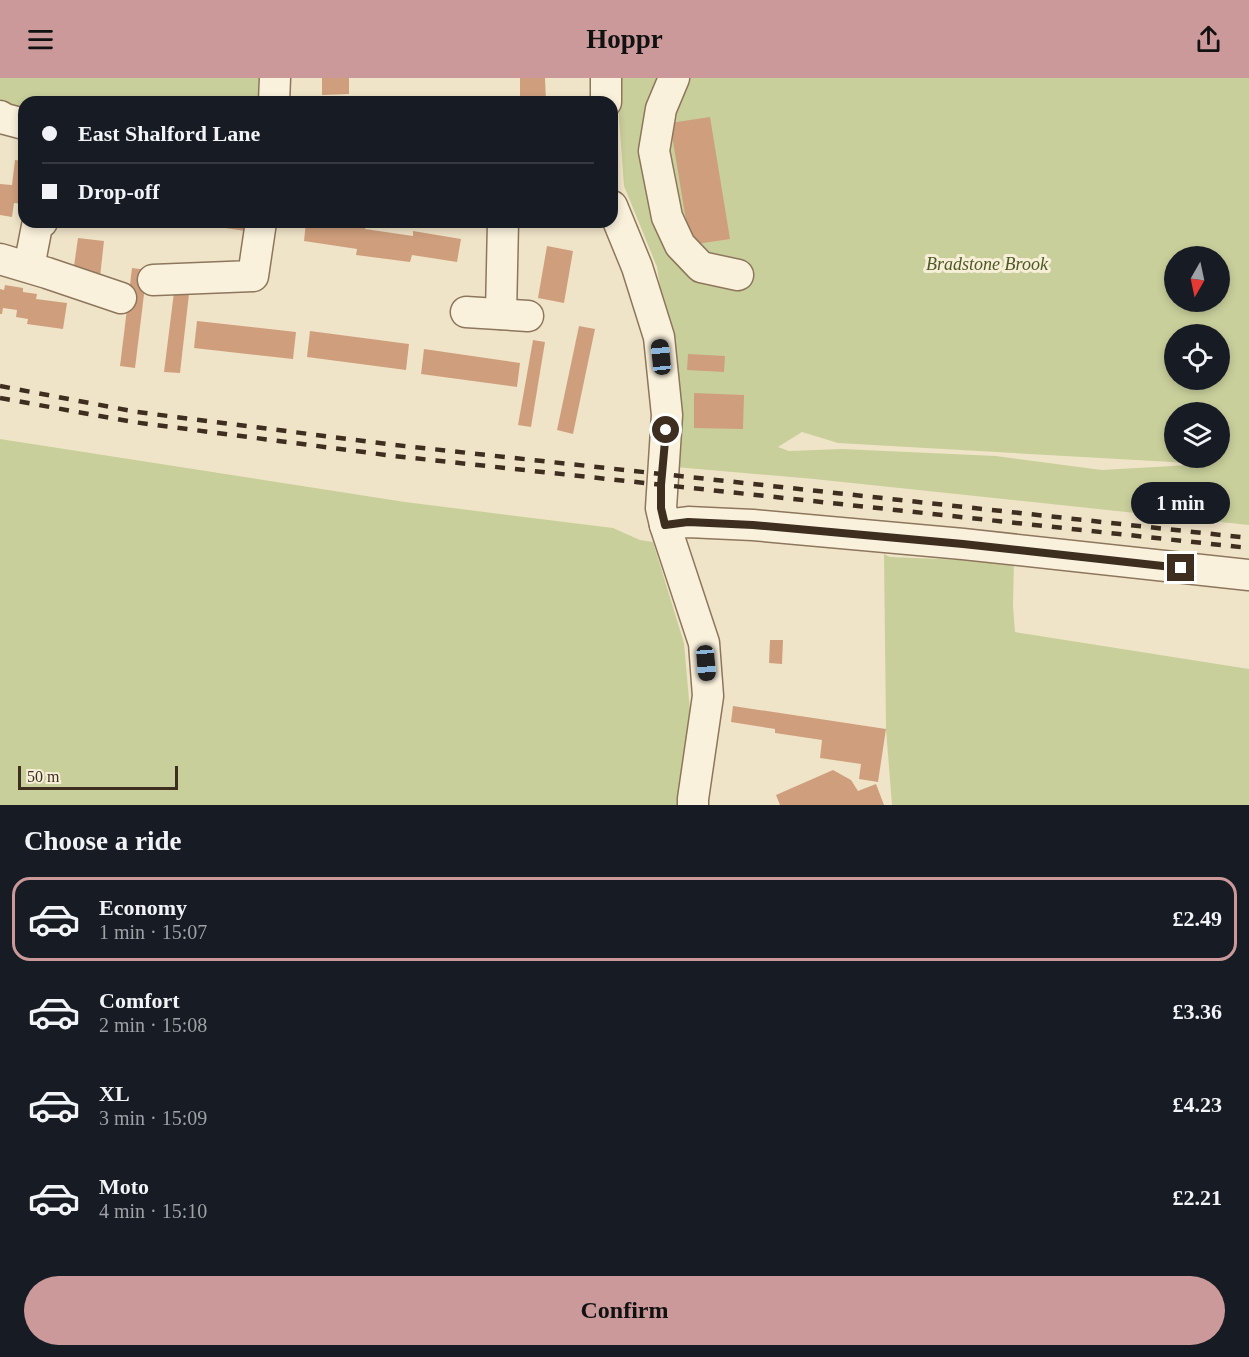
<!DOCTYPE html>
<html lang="en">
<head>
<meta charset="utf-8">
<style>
  :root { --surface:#171b24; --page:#242831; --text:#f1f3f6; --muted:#9ea1a6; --line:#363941; --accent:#cc999b }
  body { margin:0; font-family:"Times New Roman",serif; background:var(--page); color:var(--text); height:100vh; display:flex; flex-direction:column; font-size:22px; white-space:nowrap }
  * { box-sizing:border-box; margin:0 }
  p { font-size:20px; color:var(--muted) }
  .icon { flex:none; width:33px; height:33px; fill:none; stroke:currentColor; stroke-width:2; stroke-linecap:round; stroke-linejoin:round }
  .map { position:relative; height:727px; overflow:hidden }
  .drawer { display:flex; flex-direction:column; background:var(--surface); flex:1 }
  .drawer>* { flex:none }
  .hud { position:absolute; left:18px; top:18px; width:600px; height:132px; border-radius:18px; box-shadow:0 3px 9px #0003; display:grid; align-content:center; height:132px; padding:0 24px; background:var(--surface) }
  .needle { width:39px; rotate:189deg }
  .controls { position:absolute; left:1164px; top:168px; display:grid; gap:12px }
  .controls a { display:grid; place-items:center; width:66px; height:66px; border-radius:50%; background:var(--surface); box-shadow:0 3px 9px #0003; font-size:30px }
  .scale { position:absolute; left:18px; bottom:15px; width:160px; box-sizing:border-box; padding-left:6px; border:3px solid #3d2e20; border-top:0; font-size:16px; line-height:21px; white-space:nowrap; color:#3d2e20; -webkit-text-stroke:4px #f7eed8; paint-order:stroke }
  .end { position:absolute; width:27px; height:27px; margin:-14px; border:8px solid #3d2e20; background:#fff; box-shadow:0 0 0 3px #fff }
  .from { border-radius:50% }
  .bubble { position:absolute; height:42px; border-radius:21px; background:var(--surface); box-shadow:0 3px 9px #0003; font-size:20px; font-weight:800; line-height:42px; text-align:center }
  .car { position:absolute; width:18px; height:36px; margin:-18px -9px; border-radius:8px; box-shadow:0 0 4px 2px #0007; background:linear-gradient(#222 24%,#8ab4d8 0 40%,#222 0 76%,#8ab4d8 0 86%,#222 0) }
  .hud b { display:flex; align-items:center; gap:21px; height:57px; font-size:22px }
  .hud b+b { border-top:2px solid var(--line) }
  .hud i { width:15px; height:15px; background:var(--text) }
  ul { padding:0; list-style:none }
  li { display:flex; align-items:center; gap:18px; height:84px; margin:0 12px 9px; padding:0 12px; border:3px solid transparent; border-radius:18px }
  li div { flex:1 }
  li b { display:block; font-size:22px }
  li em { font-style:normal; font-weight:800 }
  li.active { border-color:var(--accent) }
  li>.icon { width:54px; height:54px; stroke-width:1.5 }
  h2 { padding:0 24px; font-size:27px; line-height:72px }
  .action { display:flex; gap:12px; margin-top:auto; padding:12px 24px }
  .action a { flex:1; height:69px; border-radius:36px; background:var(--accent); color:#111; font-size:24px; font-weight:800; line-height:69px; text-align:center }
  header { display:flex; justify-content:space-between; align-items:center; height:78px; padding:0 24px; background:var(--accent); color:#111; font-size:27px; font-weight:800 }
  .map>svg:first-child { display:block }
</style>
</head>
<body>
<header><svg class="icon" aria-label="menu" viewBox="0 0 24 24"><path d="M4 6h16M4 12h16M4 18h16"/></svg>Hoppr<svg class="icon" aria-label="share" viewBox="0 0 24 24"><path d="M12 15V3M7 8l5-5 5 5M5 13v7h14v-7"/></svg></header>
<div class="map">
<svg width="1249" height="727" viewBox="0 0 1249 727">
  <rect width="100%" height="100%" fill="#f0e4c8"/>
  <g fill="#c9cf9b" fill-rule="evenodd">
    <path d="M0 0H267V24H64L39 20 33 24H24V32L5 25 0 21Z"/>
    <path d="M616 0H1249V447L814 401 675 389V307L657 189 624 108ZM1174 178H1220V224H1174ZM1174 256H1220V302H1174ZM1174 334H1220V380H1174ZM802 354 838 365 1207 386 1102 392 996 378 842 371 789 373 778 369Z"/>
    <path d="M0 361 405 424 613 450 640 462 653 464 684 565 691 644 682 727H0Z"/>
    <path d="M884 476 890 479 1014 484 1013 528 1015 554 1249 591V727H892L886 651Z"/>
  </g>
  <g fill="#cf9f7d">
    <path d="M322 0H349V16L322 17Z"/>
    <path d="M520 0H545L546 24H520Z"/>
    <path d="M710 39 730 161 690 167 670 45Z"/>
    <path d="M15 82 24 83V126L14 125 12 139 0 137V106L12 107Z"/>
    <path d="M192 144H247L245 153 192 145Z"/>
    <path d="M306 144H366L365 151 413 158V153L461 161 457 184 412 177 410 184 356 177 357 171 304 163Z"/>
    <path d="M78 160 104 163 100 199 73 195Z"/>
    <path d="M547 168 573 173 564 225 538 220Z"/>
    <path d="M132 190 147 192 135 290 120 288Z"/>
    <path d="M5 207 23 210V214L37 216 36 221 67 225 63 251 27 246 28 241 16 239 17 232 3 230 2 236H0V211L4 212Z"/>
    <path d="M174 214 189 216 180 295 164 294Z"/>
    <path d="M197 243 296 254 293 281 194 270Z"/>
    <path d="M579 248 595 251 573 356 557 352Z"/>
    <path d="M310 253 409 266 406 292 307 279Z"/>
    <path d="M533 262 545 264 531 349 518 347Z"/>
    <path d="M424 271 520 285 517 309 421 296Z"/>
    <path d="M688 276 725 278 724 294 687 292Z"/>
    <path d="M694 315 744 317 743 351 694 350Z"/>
    <path d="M770 562H783L782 586 769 585Z"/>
    <path d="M733 628 886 651 878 704 859 701 861 686 820 680 822 662 775 655V651L731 644Z"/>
    <path d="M833 692 851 702 858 713 876 706 884 727H780L776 717Z"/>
  </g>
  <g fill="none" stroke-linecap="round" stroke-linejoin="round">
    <g stroke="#8d765c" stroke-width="33">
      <g id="minor">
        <path d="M606 0V24"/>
        <path d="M674 0 661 31 654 73 667 139 680 167 701 189 738 197"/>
        <path d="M274 24 275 0"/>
        <path d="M0 38 5 41 24 46"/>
        <path d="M612 128 637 189 659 259 667 337 661 430 665 447 704 565 708 618 693 721V727"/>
        <path d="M0 181 47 195 121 220"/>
        <path d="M29 189 37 148 42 144"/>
        <path d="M153 202 253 198 261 144"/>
        <path d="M466 234 528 238"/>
        <path d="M501 236 503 144"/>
        <path d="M665 447 688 444 753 447 963 466 1249 497"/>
      </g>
    </g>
    <use href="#minor" stroke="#faf1dc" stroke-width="30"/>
    <g stroke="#3d2e20" stroke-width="4.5" stroke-dasharray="10 10" stroke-linecap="butt">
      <path d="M0 308 137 334 395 367 1249 460"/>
      <path d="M0 320 133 344 394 378 1249 470"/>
    </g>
  </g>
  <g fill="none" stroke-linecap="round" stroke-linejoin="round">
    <path stroke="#3d2e20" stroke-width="8" d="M666 352 661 407V430L665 447 688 444 753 447 963 466 1181 490"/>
  </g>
  <g text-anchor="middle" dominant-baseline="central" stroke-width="6" stroke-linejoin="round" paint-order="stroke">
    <g font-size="18" font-style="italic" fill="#4d5a26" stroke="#f7eed8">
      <text x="987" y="186">Bradstone Brook</text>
    </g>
  </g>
</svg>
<div class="controls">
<a><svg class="needle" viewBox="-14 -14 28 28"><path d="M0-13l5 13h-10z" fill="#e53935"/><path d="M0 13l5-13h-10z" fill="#9ea1a6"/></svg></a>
<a><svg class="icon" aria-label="locate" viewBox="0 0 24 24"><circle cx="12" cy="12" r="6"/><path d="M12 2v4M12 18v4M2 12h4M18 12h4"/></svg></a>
<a><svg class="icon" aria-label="layers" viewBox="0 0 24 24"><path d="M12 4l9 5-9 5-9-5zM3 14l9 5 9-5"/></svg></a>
</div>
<div class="scale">50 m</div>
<i class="end from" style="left:666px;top:352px"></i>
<i class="end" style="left:1181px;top:490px"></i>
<div class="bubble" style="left:1131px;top:404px;width:99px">1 min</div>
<i class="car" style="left:661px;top:279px;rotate:354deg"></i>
<i class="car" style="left:706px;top:585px;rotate:175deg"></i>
<div class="hud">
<b><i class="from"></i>East Shalford Lane</b>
<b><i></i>Drop-off</b>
</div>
</div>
<section class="drawer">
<h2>Choose a ride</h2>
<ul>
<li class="active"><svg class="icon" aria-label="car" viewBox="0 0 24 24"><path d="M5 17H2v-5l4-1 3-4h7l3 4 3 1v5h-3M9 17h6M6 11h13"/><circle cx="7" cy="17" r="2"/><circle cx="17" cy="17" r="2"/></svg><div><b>Economy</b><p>1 min · 15:07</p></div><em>£2.49</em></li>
<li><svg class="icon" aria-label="car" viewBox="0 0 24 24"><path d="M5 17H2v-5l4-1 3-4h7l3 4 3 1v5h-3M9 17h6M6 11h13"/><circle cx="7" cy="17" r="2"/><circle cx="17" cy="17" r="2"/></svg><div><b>Comfort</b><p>2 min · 15:08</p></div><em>£3.36</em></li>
<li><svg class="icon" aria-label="car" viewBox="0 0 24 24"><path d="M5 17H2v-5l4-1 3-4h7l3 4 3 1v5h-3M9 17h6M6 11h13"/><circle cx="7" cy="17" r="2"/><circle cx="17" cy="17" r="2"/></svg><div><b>XL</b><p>3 min · 15:09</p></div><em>£4.23</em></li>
<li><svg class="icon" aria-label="car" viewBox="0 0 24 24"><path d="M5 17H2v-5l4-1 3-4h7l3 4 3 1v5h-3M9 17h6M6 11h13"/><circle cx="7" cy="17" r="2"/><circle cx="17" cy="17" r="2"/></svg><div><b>Moto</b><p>4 min · 15:10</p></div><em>£2.21</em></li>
</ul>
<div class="action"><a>Confirm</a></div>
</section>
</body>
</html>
